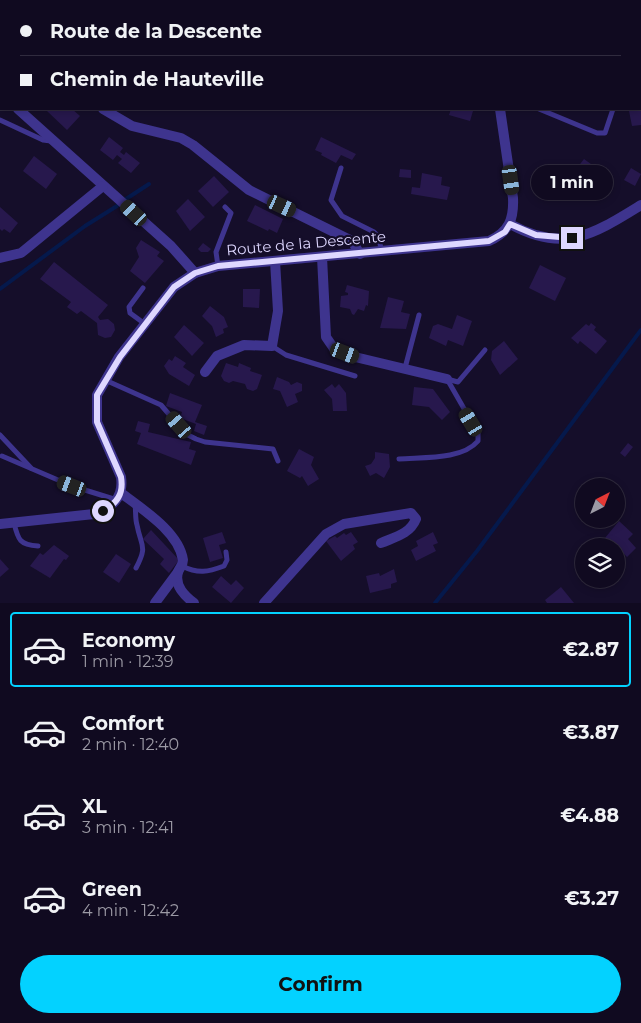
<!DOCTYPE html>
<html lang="en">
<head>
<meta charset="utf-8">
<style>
  :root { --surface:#100a20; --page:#1e182d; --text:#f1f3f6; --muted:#9c9aa5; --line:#302b3e; --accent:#03d2ff }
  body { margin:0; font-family:Montserrat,sans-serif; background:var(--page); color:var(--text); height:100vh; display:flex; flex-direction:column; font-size:19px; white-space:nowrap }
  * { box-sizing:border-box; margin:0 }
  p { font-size:16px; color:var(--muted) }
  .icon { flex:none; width:28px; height:28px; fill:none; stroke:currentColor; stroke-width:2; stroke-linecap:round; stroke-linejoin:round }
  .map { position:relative; height:603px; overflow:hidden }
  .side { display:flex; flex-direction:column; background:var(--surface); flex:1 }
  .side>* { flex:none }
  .guide { position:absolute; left:0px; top:0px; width:641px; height:110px; box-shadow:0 2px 8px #0003,0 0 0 1px var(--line); display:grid; align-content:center; height:110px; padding:0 20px; background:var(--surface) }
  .needle { width:32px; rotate:42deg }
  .tools { position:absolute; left:575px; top:478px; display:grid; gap:10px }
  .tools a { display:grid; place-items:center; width:50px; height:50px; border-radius:50%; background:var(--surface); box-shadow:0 2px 8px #0003,0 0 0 1px var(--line); font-size:25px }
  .end { position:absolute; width:22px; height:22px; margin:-11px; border:6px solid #ded7ff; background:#111; box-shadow:0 0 0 2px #111 }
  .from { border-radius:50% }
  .bubble { position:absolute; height:35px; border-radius:18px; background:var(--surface); box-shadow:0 2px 8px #0003,0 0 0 1px var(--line); font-size:16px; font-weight:700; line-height:35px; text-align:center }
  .car { position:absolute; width:15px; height:30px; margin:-15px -8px; border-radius:6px; box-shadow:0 0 4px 1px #0007; background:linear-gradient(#222 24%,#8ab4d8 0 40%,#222 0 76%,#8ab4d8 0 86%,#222 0) }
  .guide b { display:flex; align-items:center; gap:18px; height:48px; font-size:19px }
  .guide b+b { border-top:1px solid var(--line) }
  .guide i { width:12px; height:12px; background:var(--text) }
  ul { padding:9px 0 0; list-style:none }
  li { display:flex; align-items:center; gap:15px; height:75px; margin:0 10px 8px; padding:0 10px; border:2px solid transparent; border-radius:5px }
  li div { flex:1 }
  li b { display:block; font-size:19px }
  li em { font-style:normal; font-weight:700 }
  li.on { border-color:var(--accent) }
  li>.icon { width:45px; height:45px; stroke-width:1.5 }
  .primary-button { display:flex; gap:10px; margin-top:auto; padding:10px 20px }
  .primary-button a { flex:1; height:58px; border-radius:30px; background:var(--accent); color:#111; font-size:20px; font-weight:700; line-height:58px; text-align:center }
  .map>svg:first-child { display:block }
</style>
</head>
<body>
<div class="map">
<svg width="641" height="603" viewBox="0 0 641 603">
  <rect width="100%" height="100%" fill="#150e2a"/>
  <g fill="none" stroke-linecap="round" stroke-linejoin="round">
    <g stroke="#05194c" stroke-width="4">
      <path d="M126 199 149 184"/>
      <path d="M0 289 85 226 117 206"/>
      <path d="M435 603 477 551 641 330"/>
    </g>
  </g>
  <g fill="#27184d">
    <path d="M641 106V125L632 126 629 111 639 109Z"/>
    <path d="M50 109H72L80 116 67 130 47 111Z"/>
    <path d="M451 109 473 111 470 121 449 115Z"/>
    <path d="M109 137 123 148 120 152 124 155 126 152 140 163 131 173 118 163 122 159 117 155 113 160 100 150Z"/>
    <path d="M321 137 356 154 352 160 341 155 336 163 321 155 322 153 315 150Z"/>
    <path d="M34 156 57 174 46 189 23 171Z"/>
    <path d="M584 159 609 177 601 188 574 172Z"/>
    <path d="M631 168 641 174 635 186 624 180Z"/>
    <path d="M400 169 411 170V178L399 177Z"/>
    <path d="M422 173 442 177 441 185 450 187 447 200 411 194 412 187 420 188Z"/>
    <path d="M214 176 229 192 213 207 198 191Z"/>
    <path d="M188 199 205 217 190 231 176 211Z"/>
    <path d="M255 205 283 219 277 233 269 229 268 231 247 221Z"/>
    <path d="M0 207 18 223 10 233 4 229 2 231 0 229Z"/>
    <path d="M141 240 160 252 157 256 164 261 145 283 130 271 139 257 136 248Z"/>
    <path d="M203 243 211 249 208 252H201L198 249Z"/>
    <path d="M54 262 108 305 98 317 100 320 108 319 114 324 115 330 111 337 105 338 98 335 97 323 81 311 77 314 67 307 71 302 40 279Z"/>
    <path d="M540 265 566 278 555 301 529 288Z"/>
    <path d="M347 285 369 291 368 306 366 305 364 311 358 309 354 315 352 314 350 309 340 307 341 296 348 295V293L345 292Z"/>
    <path d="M243 289H260L259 308 243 307Z"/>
    <path d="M388 297 404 301 401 312 410 314 406 329 380 328Z"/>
    <path d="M210 306 224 317 228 327 223 329 224 333 216 337 212 326 202 316Z"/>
    <path d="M457 315 472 321 463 346 448 340 446 346 429 338 433 326 438 324 452 329Z"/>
    <path d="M591 323 596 327 594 330 607 341 596 354 580 341 578 344 571 338 586 324 589 326Z"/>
    <path d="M184 325 204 343 192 356 174 337Z"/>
    <path d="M504 341 518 359 500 375 491 360 492 351Z"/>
    <path d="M175 356 186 363 183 367 195 375 189 386 169 374 164 366 169 359 172 361Z"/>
    <path d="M226 363 238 367 239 363 251 368 250 371 262 375 257 389 253 391 247 389 245 384 233 381 229 383 224 381 221 376Z"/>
    <path d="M277 377 289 382 291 385 297 382 302 384V391L295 394 298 402 287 407 280 391 273 389Z"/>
    <path d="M332 384 335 388 339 384 346 393 347 411H333L332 399 324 390Z"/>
    <path d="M414 387 433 389 450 412 442 420 429 407 412 405Z"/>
    <path d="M170 393 202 405 195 422 207 426 204 435 194 431 196 424 180 418 182 412 166 406Z"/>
    <path d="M138 421 150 424 148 432 191 442 189 449 196 451 191 465 137 444 141 433 135 431Z"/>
    <path d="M628 443 633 447 625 457 620 453Z"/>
    <path d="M299 449 314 457 311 465 319 479 308 486 302 476 300 478 287 471Z"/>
    <path d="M375 452 389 454 390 467 384 478 376 473 370 476 365 466 371 464 375 458Z"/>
    <path d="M619 521 633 534 628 539 636 548 627 557 613 542 611 544 605 538Z"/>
    <path d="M151 530 179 560 169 573 160 564 164 559 143 539Z"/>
    <path d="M222 532 226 543 219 545 223 558 210 562 203 538Z"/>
    <path d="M351 532 358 542 353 545 355 549 341 561 326 541 335 536 337 538 344 533 346 535Z"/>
    <path d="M433 532 438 543 433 545 436 551 416 561 411 550 418 546 416 541Z"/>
    <path d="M54 545 69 556 66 560 64 559 50 578 30 566 40 553 43 555Z"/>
    <path d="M116 554 131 564 119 583 103 572Z"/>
    <path d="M0 559 9 569 0 577Z"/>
    <path d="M394 569 397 582 391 584V588L370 593 366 576 379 573 380 576Z"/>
    <path d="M221 576 231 585 236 580 244 588 231 603 212 587Z"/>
    <path d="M561 587 574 603H547L545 600Z"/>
  </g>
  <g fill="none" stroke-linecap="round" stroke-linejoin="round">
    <g stroke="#3e348e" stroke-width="5">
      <path d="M273 0 276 1"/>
      <path d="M231 1 232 0"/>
      <path d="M640 84H641"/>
      <path d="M539 109 597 133H605L613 109"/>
      <path d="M0 120 43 140 51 141"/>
      <path d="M341 168 331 200 342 216 374 232 378 236 382 252"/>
      <path d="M218 266 216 252 231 213 225 207"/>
      <path d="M143 288 129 307 130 313 145 324"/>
      <path d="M272 346 286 355 355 376"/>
      <path d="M405 368 419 315"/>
      <path d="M447 379 458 382 485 350"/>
      <path d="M105 380 161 405 186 434 196 439 205 442 273 449 278 461"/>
      <path d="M0 435 31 468"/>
      <path d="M2 456 72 486 117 500"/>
      <path d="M399 459C423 457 462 460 478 441V433L447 379"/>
      <path d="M135 504C136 511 135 519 137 525 141 547 148 545 136 568"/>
      <path d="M14 523C18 540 20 545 38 546"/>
      <path d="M182 566C198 574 208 572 224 566L227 560 226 552"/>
    </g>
    <g stroke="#3e348e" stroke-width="10">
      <path d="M483 0 484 1"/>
      <path d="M0 90 1 92"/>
      <path d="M18 109 171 246 195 273"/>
      <path d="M103 109 132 126 181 138 193 145 249 190 352 241 360 254"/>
      <path d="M510 224C564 254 594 234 641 205"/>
      <path d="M322 257 326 337 335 350 355 357 447 379"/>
      <path d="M0 258 21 253 103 186"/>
      <path d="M205 372 217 356 244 345 272 346 278 311 275 261"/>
      <path d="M121 493C142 509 179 532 183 560 183 565 180 567 178 572 174 586 185 596 194 603"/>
      <path d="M0 524 94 514C112 508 124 498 121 477L97 422V395L119 357 174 287 195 273 218 266 489 241C509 232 514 219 513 198L500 109"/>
      <path d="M155 603 178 572"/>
      <path d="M264 603 326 534 344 524 411 513 416 519C410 534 395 537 381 543"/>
    </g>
  </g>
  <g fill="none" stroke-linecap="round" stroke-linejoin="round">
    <path stroke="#ded7ff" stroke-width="6" d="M103 511C117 503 124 494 121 477L97 422V395L120 357 174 287 195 273 218 266 489 241 505 232 510 224 536 235 572 238"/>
  </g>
  <g text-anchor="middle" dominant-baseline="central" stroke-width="4.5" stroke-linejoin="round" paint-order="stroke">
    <g font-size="15" fill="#ded7ff" stroke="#150e2a">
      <text transform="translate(306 243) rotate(-5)">Route de la Descente</text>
    </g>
  </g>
</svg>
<div class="tools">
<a><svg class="needle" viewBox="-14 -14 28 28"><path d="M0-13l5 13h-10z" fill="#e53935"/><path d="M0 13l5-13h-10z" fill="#9c9aa5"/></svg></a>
<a><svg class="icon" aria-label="layers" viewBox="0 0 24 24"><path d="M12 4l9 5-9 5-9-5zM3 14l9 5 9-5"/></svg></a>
</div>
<i class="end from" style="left:103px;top:511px"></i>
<i class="end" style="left:572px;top:238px"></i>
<div class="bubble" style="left:531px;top:165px;width:82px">1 min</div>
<i class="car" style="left:511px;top:180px;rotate:172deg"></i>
<i class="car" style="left:282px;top:206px;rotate:115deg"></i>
<i class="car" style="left:134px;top:213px;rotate:313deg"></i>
<i class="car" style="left:345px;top:353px;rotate:111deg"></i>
<i class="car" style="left:471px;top:422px;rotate:329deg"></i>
<i class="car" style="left:179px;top:425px;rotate:319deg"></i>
<i class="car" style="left:72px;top:486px;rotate:291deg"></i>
<div class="guide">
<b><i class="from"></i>Route de la Descente</b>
<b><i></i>Chemin de Hauteville</b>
</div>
</div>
<section class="side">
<ul>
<li class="on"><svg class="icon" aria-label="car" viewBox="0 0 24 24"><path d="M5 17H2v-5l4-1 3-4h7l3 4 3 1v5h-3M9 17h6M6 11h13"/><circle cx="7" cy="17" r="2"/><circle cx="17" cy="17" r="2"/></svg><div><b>Economy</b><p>1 min · 12:39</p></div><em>€2.87</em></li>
<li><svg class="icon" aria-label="car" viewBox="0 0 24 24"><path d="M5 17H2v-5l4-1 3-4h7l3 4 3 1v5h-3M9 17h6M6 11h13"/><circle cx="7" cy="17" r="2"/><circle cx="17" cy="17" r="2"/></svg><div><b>Comfort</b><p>2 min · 12:40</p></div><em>€3.87</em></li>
<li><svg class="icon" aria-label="car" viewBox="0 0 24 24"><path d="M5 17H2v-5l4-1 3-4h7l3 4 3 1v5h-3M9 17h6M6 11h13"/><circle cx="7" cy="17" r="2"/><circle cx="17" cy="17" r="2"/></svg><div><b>XL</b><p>3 min · 12:41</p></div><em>€4.88</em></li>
<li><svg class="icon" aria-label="car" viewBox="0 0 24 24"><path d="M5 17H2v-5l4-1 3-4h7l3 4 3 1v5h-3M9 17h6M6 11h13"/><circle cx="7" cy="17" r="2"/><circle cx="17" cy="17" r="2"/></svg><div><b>Green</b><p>4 min · 12:42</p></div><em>€3.27</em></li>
</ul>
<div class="primary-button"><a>Confirm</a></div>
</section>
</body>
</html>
